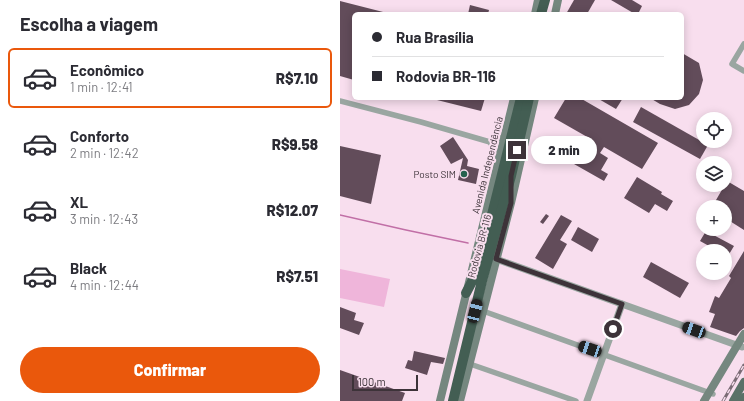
<!DOCTYPE html>
<html lang="pt">
<head>
<meta charset="utf-8">
<style>
  :root { --surface:#fff; --page:#f7f7f7; --text:#2b2b33; --muted:#7c7c81; --line:#e1e1e2; --accent:#ea580c }
  body { margin:0; font-family:Barlow,sans-serif; background:var(--page); color:var(--text); height:100vh; display:flex; flex-direction:column; font-size:15px; white-space:nowrap }
  * { box-sizing:border-box; margin:0 }
  p { font-size:13px; color:var(--muted) }
  .icon { flex:none; width:22px; height:22px; fill:none; stroke:currentColor; stroke-width:2; stroke-linecap:round; stroke-linejoin:round }
  .map { position:relative; flex:1; overflow:hidden }
  .side { display:flex; flex-direction:column; background:var(--surface); width:340px }
  .side>* { flex:none }
  .hud { position:absolute; left:12px; top:12px; width:332px; height:88px; border-radius:6px; box-shadow:0 2px 10px #0003; display:grid; align-content:center; height:88px; padding:0 20px; background:var(--surface) }
  .tools { position:absolute; left:356px; top:112px; display:grid; gap:8px }
  .tools a { display:grid; place-items:center; width:36px; height:36px; border-radius:50%; background:var(--surface); box-shadow:0 2px 10px #0003; font-size:20px }
  .scale { position:absolute; left:12px; bottom:10px; width:66px; box-sizing:border-box; padding-left:4px; border:2px solid #3d3339; border-top:0; font-size:11px; line-height:14px; white-space:nowrap; color:#3d3339; -webkit-text-stroke:3px #f8deee; paint-order:stroke }
  .end { position:absolute; width:18px; height:18px; margin:-9px; border:5px solid #3d3339; background:#fff; box-shadow:0 0 0 2px #fff }
  .from { border-radius:50% }
  .bubble { position:absolute; height:28px; border-radius:14px; background:var(--surface); box-shadow:0 2px 10px #0003; font-size:13px; font-weight:800; line-height:28px; text-align:center }
  .car { position:absolute; width:12px; height:24px; margin:-12px -6px; border-radius:5px; box-shadow:0 0 3px 1px #0007; background:linear-gradient(#222 24%,#8ab4d8 0 40%,#222 0 76%,#8ab4d8 0 86%,#222 0) }
  .hud b { display:flex; align-items:center; gap:14px; height:38px; font-size:15px }
  .hud b+b { border-top:1px solid var(--line) }
  .hud i { width:10px; height:10px; background:var(--text) }
  ul { padding:0; list-style:none }
  li { display:flex; align-items:center; gap:12px; height:60px; margin:0 8px 6px; padding:0 12px; border:2px solid transparent; border-radius:6px }
  li div { flex:1 }
  li b { display:block; font-size:15px }
  li em { font-style:normal; font-weight:800 }
  li.active { border-color:var(--accent) }
  li>.icon { width:36px; height:36px; stroke-width:1.5 }
  h2 { padding:0 20px; font-size:18px; line-height:48px }
  .action { display:flex; gap:8px; margin-top:auto; padding:8px 20px }
  .action a { flex:1; height:46px; border-radius:24px; background:var(--accent); color:#fff; font-size:16px; font-weight:800; line-height:46px; text-align:center }
  main { display:flex; flex:1; min-height:0 }
  .map>svg:first-child { display:block }
</style>
</head>
<body>
<main>
<section class="side">
<h2>Escolha a viagem</h2>
<ul>
<li class="active"><svg class="icon" aria-label="car" viewBox="0 0 24 24"><path d="M5 17H2v-5l4-1 3-4h7l3 4 3 1v5h-3M9 17h6M6 11h13"/><circle cx="7" cy="17" r="2"/><circle cx="17" cy="17" r="2"/></svg><div><b>Econômico</b><p>1 min · 12:41</p></div><em>R$7.10</em></li>
<li><svg class="icon" aria-label="car" viewBox="0 0 24 24"><path d="M5 17H2v-5l4-1 3-4h7l3 4 3 1v5h-3M9 17h6M6 11h13"/><circle cx="7" cy="17" r="2"/><circle cx="17" cy="17" r="2"/></svg><div><b>Conforto</b><p>2 min · 12:42</p></div><em>R$9.58</em></li>
<li><svg class="icon" aria-label="car" viewBox="0 0 24 24"><path d="M5 17H2v-5l4-1 3-4h7l3 4 3 1v5h-3M9 17h6M6 11h13"/><circle cx="7" cy="17" r="2"/><circle cx="17" cy="17" r="2"/></svg><div><b>XL</b><p>3 min · 12:43</p></div><em>R$12.07</em></li>
<li><svg class="icon" aria-label="car" viewBox="0 0 24 24"><path d="M5 17H2v-5l4-1 3-4h7l3 4 3 1v5h-3M9 17h6M6 11h13"/><circle cx="7" cy="17" r="2"/><circle cx="17" cy="17" r="2"/></svg><div><b>Black</b><p>4 min · 12:44</p></div><em>R$7.51</em></li>
</ul>
<div class="action"><a>Confirmar</a></div>
</section>
<div class="map">
<svg width="404" height="401" viewBox="0 0 404 401">
  <rect width="100%" height="100%" fill="#f8deee"/>
  <path fill="#efb5da" d="M0 269 50 279 44 307 0 298Z"/>
  <g fill="none" stroke-linecap="round" stroke-linejoin="round">
    <path stroke="#c16fa6" stroke-width="1.5" d="M0 215 66 230 128 243"/>
  </g>
  <g fill="#624c5a">
    <path d="M234 0H255L247 14H226Z"/>
    <path d="M271 0H292L302 6 298 14H295Z"/>
    <path d="M0 1 47 13V14H14V80L0 76Z"/>
    <path d="M130 5 149 10 148 14H128Z"/>
    <path d="M342 53 359 63 363 80 359 94 349 105 335 109 320 104 310 98H342Z"/>
    <path d="M93 98H145L141 111 93 99Z"/>
    <path d="M226 98H240L318 143 302 169 264 147 260 153 268 158 261 170 268 174 264 181 234 164 249 138 214 118Z"/>
    <path d="M257 98H283L276 109Z"/>
    <path d="M301 107 368 145 360 159 293 122Z"/>
    <path d="M113 137 128 160 127 166 139 169 136 184 118 180 123 158 111 164 100 146Z"/>
    <path d="M0 146 41 155 31 204 0 196Z"/>
    <path d="M297 177 322 192 321 194 333 201 327 211 315 204 309 213 284 198Z"/>
    <path d="M387 181 404 191V230L385 218V207H372Z"/>
    <path d="M206 214 209 216 203 224 200 222Z"/>
    <path d="M221 215 232 221 220 240 227 244 213 269 195 258Z"/>
    <path d="M238 227 259 239 252 252 231 240Z"/>
    <path d="M366 231 394 246 388 256 385 255V251H378L360 241Z"/>
    <path d="M404 251V328L400 331 396 336 370 327 375 314 369 312 375 296 379 298 391 278 389 276Z"/>
    <path d="M311 262 349 283 340 298 303 277Z"/>
    <path d="M0 307 16 313 14 320 24 323 19 335 0 328Z"/>
    <path d="M74 351 105 358 103 364 91 362 87 375 65 368 68 360 72 361Z"/>
    <path d="M0 370 65 393 62 401H0Z"/>
  </g>
  <g fill="none" stroke-linecap="round" stroke-linejoin="round">
    <g stroke="#9aa6a1" stroke-width="5.5">
      <path d="M404 44 392 64 404 71"/>
      <path d="M0 101 81 122 150 142 165 136"/>
      <path d="M150 142 159 159"/>
      <path d="M143 311 373 394"/>
      <path d="M130 364 236 401"/>
    </g>
    <g stroke="#9aa6a1" stroke-width="7">
      <path d="M156 259 402 347"/>
      <path d="M247 401 282 304"/>
    </g>
    <g stroke="#75877f" stroke-width="8">
      <path d="M195 14 198 0"/>
      <path d="M215 14 218 0"/>
      <path d="M100 401 174 98"/>
      <path d="M120 401 171 203 195 98"/>
      <path d="M364 401 404 334"/>
    </g>
    <g stroke="#5a7167" stroke-width="8">
      <path d="M393 401 404 382"/>
      <path d="M401 401 404 397"/>
    </g>
    <g stroke="#435e53" stroke-width="10">
      <path d="M201 14 205 0"/>
      <path d="M136 279 181 98"/>
      <path d="M126 293 137 272"/>
      <path d="M113 401 142 281 171 176 189 98"/>
    </g>
    <g stroke="#7a6b74" stroke-width="3">
      <path id="rail" d="M383 401 404 365"/>
    </g>
    <use href="#rail" stroke="#f8deee" stroke-width="1.5" stroke-dasharray="4.5" stroke-linecap="butt"/>
  </g>
  <g fill="none" stroke-linecap="round" stroke-linejoin="round">
    <path stroke="#3d3339" stroke-width="5" d="M177 150 171 176V203L156 259 282 304 273 329"/>
  </g>
  <circle fill="#25624e" stroke="#f8deee" stroke-width="1.5" cx="124" cy="174" r="4"/>
  <g text-anchor="middle" dominant-baseline="central" stroke-width="4" stroke-linejoin="round" paint-order="stroke">
    <g font-size="10" fill="#3d3339" stroke="#f8deee">
      <text transform="translate(147 165) rotate(-76)">Avenida Independência</text>
      <text transform="translate(139 246) rotate(-75)">Rodovia BR-116</text>
    </g>
    <g font-size="10" fill="#3d3339" stroke="#f8deee" text-anchor="end">
      <text x="116" y="174">Posto SIM</text>
    </g>
  </g>
</svg>
<div class="tools">
<a><svg class="icon" aria-label="locate" viewBox="0 0 24 24"><circle cx="12" cy="12" r="6"/><path d="M12 2v4M12 18v4M2 12h4M18 12h4"/></svg></a>
<a><svg class="icon" aria-label="layers" viewBox="0 0 24 24"><path d="M12 4l9 5-9 5-9-5zM3 14l9 5 9-5"/></svg></a>
<a>+</a>
<a>−</a>
</div>
<div class="scale">100 m</div>
<i class="end from" style="left:273px;top:329px"></i>
<i class="end" style="left:177px;top:150px"></i>
<div class="bubble" style="left:191px;top:136px;width:66px">2 min</div>
<i class="car" style="left:135px;top:311px;rotate:14deg"></i>
<i class="car" style="left:354px;top:330px;rotate:290deg"></i>
<i class="car" style="left:250px;top:349px;rotate:289deg"></i>
<div class="hud">
<b><i class="from"></i>Rua Brasília</b>
<b><i></i>Rodovia BR-116</b>
</div>
</div>
</main>
</body>
</html>
